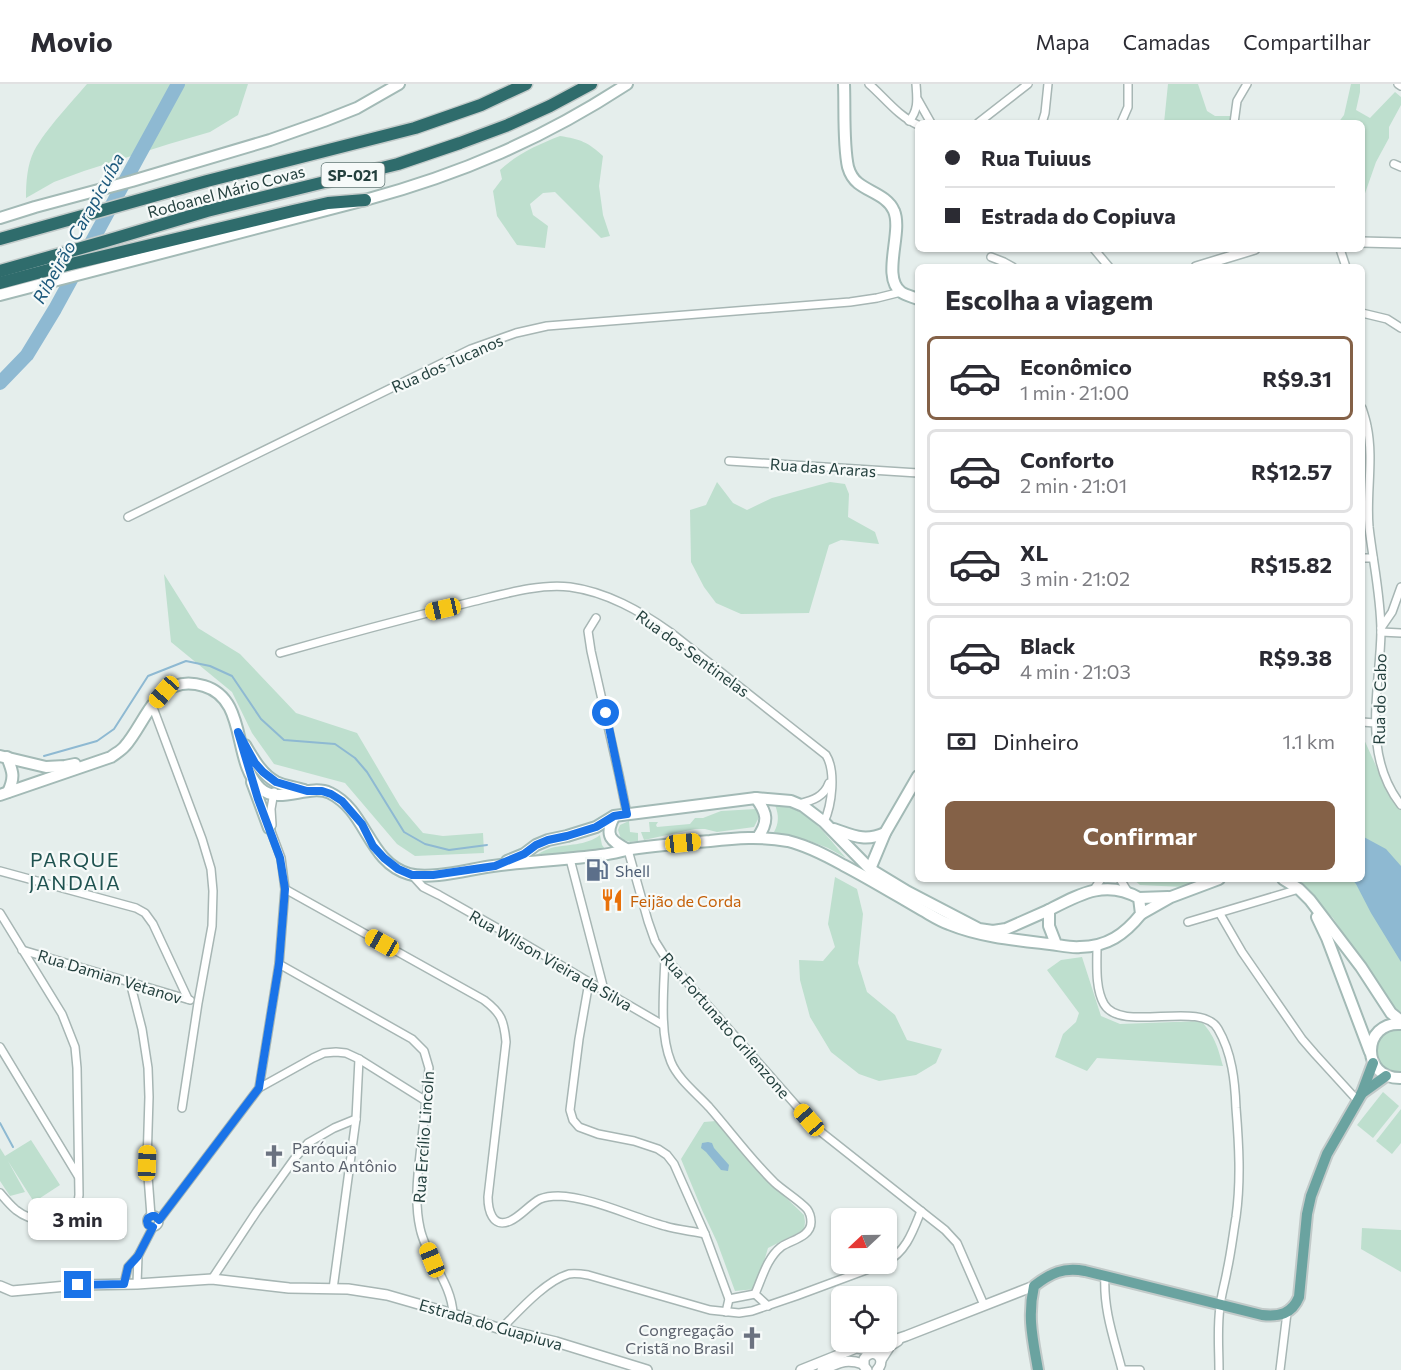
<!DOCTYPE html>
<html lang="pt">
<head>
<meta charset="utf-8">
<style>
  :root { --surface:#fff; --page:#f7f7f7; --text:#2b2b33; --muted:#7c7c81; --line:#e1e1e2; --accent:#846147 }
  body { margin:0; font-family:Commissioner,sans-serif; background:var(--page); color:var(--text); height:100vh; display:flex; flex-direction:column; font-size:22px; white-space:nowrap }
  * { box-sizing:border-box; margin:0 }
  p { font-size:20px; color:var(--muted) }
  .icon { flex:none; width:33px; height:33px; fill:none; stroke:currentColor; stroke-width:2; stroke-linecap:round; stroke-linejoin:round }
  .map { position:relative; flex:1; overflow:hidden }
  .details { position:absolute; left:915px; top:180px; width:450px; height:618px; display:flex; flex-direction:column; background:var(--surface); border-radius:9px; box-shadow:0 2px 4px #0004 }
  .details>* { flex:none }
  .banner { position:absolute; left:915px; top:36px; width:450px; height:132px; border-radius:9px; box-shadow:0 2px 4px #0004; display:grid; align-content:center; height:132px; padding:0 30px; background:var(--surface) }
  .needle { width:39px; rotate:248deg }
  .controls { position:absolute; left:831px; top:1124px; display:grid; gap:12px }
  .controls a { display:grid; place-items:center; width:66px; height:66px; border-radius:9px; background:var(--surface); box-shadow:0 2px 4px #0004; font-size:30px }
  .end { position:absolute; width:27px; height:27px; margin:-14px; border:8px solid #1a73e8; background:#fff; box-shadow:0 0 0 3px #fff }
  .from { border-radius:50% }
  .bubble { position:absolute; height:42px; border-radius:9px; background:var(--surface); box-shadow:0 2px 4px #0004; font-size:20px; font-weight:700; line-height:42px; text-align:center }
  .car { position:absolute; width:18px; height:36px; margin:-18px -9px; border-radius:8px; box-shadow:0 0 4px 2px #0007; background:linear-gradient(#f5c518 24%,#345 0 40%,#f5c518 0 76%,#345 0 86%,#f5c518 0) }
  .banner b { display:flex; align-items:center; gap:21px; height:57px; font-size:22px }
  .banner b+b { border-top:2px solid var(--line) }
  .banner i { width:15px; height:15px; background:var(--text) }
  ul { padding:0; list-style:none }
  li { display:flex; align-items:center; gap:18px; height:84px; margin:0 12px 9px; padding:0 18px; border:3px solid var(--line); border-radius:9px }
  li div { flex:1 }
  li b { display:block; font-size:22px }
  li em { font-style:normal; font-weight:700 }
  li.on { border-color:var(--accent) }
  li>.icon { width:54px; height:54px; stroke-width:1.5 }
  h2 { padding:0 30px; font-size:27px; line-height:72px }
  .pay { display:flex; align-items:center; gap:15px; height:66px; padding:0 30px; font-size:22px }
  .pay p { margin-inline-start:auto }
  .button { display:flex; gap:12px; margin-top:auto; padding:12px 30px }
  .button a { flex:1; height:69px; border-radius:9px; background:var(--accent); color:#fff; font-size:24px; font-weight:700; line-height:69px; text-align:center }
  header { display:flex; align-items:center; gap:36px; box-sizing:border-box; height:84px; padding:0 30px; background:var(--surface); border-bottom:2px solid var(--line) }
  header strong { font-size:28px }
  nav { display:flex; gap:33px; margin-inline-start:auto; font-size:21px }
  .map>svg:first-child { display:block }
</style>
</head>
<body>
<header>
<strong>Movio</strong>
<nav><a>Mapa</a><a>Camadas</a><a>Compartilhar</a></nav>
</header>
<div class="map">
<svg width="1401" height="1286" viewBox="0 0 1401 1286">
  <rect width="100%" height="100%" fill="#e5eeec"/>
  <g fill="#bedfce">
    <path d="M87 0H248L238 31 210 48 169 60 84 87 54 98 26 114C26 99 27 81 34 67 46 45 70 20 87 0Z"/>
    <path d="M1168 0H1198L1207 27 1215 32H1231V39H1164Z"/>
    <path d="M1351 0H1360V8L1356 26 1370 34 1395 8 1401 13V21L1389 43V54L1376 78 1362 118V39H1338L1344 31Z"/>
    <path d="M560 52C580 55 588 58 603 72L599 102 603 131 610 152 601 154 555 108 543 109 530 120 533 131 548 142 545 164 517 161 497 132 493 107 502 95 500 86C517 70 539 60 560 52Z"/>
    <path d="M717 398 733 419 747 426 772 414 830 398 845 400 849 410 848 433 875 448 879 460 841 456 829 461 809 529 741 530 716 519 704 503 691 478 690 426 706 421Z"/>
    <path d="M164 490 198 544 240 570 296 629 357 649 400 722 423 749 443 752 483 749 484 769 415 772 397 760 345 699 274 680 252 649 232 608 171 558Z"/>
    <path d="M1362 651 1391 715 1401 725V928L1391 921 1333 834 1289 795H1362Z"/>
    <path d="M775 721C808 722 826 752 846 774L828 764 807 756 774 748C779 739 779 731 775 721Z"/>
    <path d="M756 725 759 733 754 743 717 748 705 745H695L644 756 641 748H650L649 738H658L656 741 657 743 690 740 695 734H703L721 727Z"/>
    <path d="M629 737 630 748 638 749V757L630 758 621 755 618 746 620 741Z"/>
    <path d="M600 751 602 761 605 765 533 773C539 769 545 766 551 764 567 760 586 762 600 751Z"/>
    <path d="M835 793 857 805 863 830 858 879 867 908 895 931 907 956 942 965 936 979 916 991 879 997 859 990 831 968 810 933 800 896 799 876 823 877 835 863 828 840Z"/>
    <path d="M1133 795H1208L1183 803 1140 801Z"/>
    <path d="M1082 873 1101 932 1120 940 1201 937C1215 952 1218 964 1223 982L1097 974 1087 987 1055 973 1063 950 1076 938 1079 929 1047 886 1061 876Z"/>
    <path d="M1393 944H1401V990H1392L1379 981 1374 967 1380 952Z"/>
    <path d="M1383 1008 1399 1022 1373 1054 1357 1041Z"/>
    <path d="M1401 1025V1059L1392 1070 1376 1057Z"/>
    <path d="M716 1037 778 1106 804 1131 805 1138 804 1146 768 1164 756 1205 735 1207 717 1158 702 1126 681 1075 704 1038Z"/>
    <path d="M31 1056 60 1101 34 1118 8 1077 25 1108 10 1112 0 1097V1064L5 1072Z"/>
    <path d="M1362 1144 1401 1146V1188L1361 1165Z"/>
  </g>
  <g fill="#8eb9d2">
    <path d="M1362 752 1386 765 1401 782V878L1371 829 1356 800 1352 795H1362Z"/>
    <path d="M708 1058 712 1059 714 1064 729 1081 728 1087 721 1086 706 1068 701 1064 702 1059Z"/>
  </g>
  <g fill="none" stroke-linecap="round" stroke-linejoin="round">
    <g stroke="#8eb9d2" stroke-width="2">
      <path d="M44 672 97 657 114 645 148 592 186 577 210 582 232 592 261 635 284 656 335 660 355 674 367 688 404 748 425 760 449 766 487 761"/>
      <path d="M0 1039 13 1063"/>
    </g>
    <path stroke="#8eb9d2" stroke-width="14" d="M0 299 27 271 55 225 178 0"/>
    <g stroke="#a7b6b4" stroke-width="10">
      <g id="minor">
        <path d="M869 0C885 14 898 32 918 41"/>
        <path d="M1398 0 1401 2"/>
        <path d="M918 16 931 39"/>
        <path d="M909 37C919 26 917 14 916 0"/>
        <path d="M978 39 1028 0"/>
        <path d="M1042 39 1045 29 1048 0"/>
        <path d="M1121 39 1128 23V0"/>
        <path d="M1234 39 1237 17 1247 0"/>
        <path d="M1394 80 1401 83"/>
        <path d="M1094 165 1109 183"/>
        <path d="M1340 165 1346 183"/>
        <path d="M991 173 1004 178 1013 183"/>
        <path d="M1362 229 1387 235 1401 244"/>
        <path d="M1362 324C1364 330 1366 336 1367 342 1374 375 1366 410 1369 443 1373 478 1381 513 1381 548 1380 606 1361 670 1401 721"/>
        <path d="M729 377 918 389"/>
        <path d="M128 433 471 265 516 249 547 242 850 218 877 214 901 208"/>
        <path d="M1362 474H1373"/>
        <path d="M596 534 588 547 591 567 619 691 627 730"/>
        <path d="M1381 544 1392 528 1401 503"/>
        <path d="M1381 548 1401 549"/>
        <path d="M280 569C343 551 407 534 471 518 501 511 539 499 570 503 607 508 640 527 670 548L826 671C836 687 832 721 824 738"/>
        <path d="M152 621 202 755 211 785 213 807 212 842 198 919 182 1024"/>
        <path d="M1362 638 1375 639"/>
        <path d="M799 720C813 716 824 713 829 699"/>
        <path d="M272 741 271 725 274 708"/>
        <path d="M628 766 648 837 655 857 665 873 809 1036 821 1048 945 1146 957 1159 984 1221"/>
        <path d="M570 775 604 906"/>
        <path d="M0 787 136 824 145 829 153 840 188 915"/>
        <path d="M412 791 423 803 439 811 520 857 589 898 663 941"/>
        <path d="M1120 795 1128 808"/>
        <path d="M285 805 484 916C501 929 504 936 506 958L488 1113C488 1125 492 1145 510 1137 521 1132 529 1121 540 1115 545 1113 552 1112 558 1112 592 1113 631 1133 665 1142 678 1146 692 1147 705 1150"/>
        <path d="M1093 807 1101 795"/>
        <path d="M0 829 62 930 75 963 77 984 79 1111C78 1117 78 1125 74 1129 60 1144 30 1137 16 1126 10 1121 5 1115 0 1109"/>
        <path d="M1220 830 1242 868 1302 955 1315 970 1357 1016"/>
        <path d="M1188 838 1299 805"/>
        <path d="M1097 862C1097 881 1095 904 1104 920 1121 950 1201 915 1218 945 1232 969 1235 997 1236 1024 1239 1061 1241 1097 1236 1133 1233 1151 1231 1169 1227 1187 1225 1199 1221 1211 1220 1223 1217 1244 1219 1265 1219 1286"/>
        <path d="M22 866 190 916"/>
        <path d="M665 873C664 904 659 949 671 978 678 995 696 1009 709 1023 731 1048 751 1076 775 1099 784 1107 800 1117 807 1125 810 1129 811 1133 811 1138 811 1153 791 1156 781 1163 767 1174 762 1194 755 1210L768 1222"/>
        <path d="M279 880 412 955 424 967 429 984C427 1010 424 1036 421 1062 418 1089 414 1117 420 1144 426 1174 452 1199 453 1230"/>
        <path d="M130 898 142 945 148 984 149 1013 147 1079 151 1132"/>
        <path d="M589 898 579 955 570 1026 573 1036 579 1043 598 1050 634 1057 658 1065 667 1071 674 1080 705 1150 729 1215 726 1228"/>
        <path d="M0 963 78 1092"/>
        <path d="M259 1004 313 974 324 969 336 968 346 969 359 975 426 1017"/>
        <circle cx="153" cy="1137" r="6"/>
        <path d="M159 1136 259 1004 279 880 285 805 281 774 269 742"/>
        <path d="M886 1178C906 1168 913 1147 921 1127"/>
        <path d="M1105 1192C1103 1225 1114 1255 1122 1286"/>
        <path d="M212 1195 257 1127 295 1074 308 1059 334 1044 356 1035"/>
        <path d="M124 1200 128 1183 138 1172 153 1143"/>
        <path d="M137 1200 138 1172"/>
        <path d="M333 1205 356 1035 359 975"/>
        <path d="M729 1215 755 1210"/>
        <path d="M501 1245C518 1228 545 1197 569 1190 575 1189 582 1190 588 1191L710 1226 739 1229 752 1227 796 1212 885 1179"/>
        <path d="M1122 1286H1140"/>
        <path d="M1280 1286 1287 1229"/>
      </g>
    </g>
    <g stroke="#a7b6b4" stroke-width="12">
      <g id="tertiary">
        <path d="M1362 158 1401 159"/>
        <path d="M1196 183 1255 165"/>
        <path d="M0 1202 12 1207 78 1201 137 1200 212 1195 289 1204 348 1205 387 1211 453 1230 501 1245 556 1258 647 1286"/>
        <path d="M872 1269 882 1260 906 1252 1034 1202"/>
        <path d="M881 1276 890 1262 898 1257"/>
        <path d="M801 1286 856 1264 864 1265 869 1269"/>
        <path d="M822 1286C839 1279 845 1274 863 1280"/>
        <path d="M867 1286 864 1282V1275C873 1262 888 1275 877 1286"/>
      </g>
    </g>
    <g stroke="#a3bab6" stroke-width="14">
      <g id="secondary">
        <path d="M844 0C845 25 843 60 848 83 850 90 853 95 858 99 869 108 888 112 894 127 903 148 881 193 901 208 905 211 913 213 918 215"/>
        <path d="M0 134 35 123 132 97 270 56 324 37 357 24 399 0"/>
        <path d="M0 211 365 116C461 90 543 55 627 0"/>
        <path d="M245 661C253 674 261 690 276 698 284 702 295 703 304 706"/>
        <path d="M0 672 46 683 65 682 75 680"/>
        <path d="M7 673C13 688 15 693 8 708"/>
        <path d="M252 698 269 744"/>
        <path d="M0 711 111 673C116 669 121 667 125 662 141 644 152 610 175 602 185 598 194 599 204 602 248 615 232 677 260 704 279 722 308 699 330 709 367 727 368 778 409 790 431 796 470 785 493 782 529 777 565 776 601 771 612 770 621 767 631 765 657 761 683 759 710 757 736 754 761 752 788 757 808 762 825 771 843 781 870 795 896 811 922 826 931 831 940 837 949 840 981 853 1016 856 1050 860 1060 861 1070 864 1080 863 1107 863 1125 850 1141 830L1139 814C1106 795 1080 810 1049 826V842L1056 860"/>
        <path d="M756 714C767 729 769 737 758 753"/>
        <path d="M614 733C604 752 611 757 628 766"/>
        <path d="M834 745C854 752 865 758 885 749"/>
        <path d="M507 777 524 770 536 761 548 756 567 752 596 743 614 732 756 714 791 717 803 722 824 738 870 785 908 808 979 845 993 847 1006 845 1049 826"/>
        <path d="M870 785 885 749 918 692"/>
        <path d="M1283 795 1299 805 1310 816 1361 883 1391 929 1401 937"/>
        <path d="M1139 814 1168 813"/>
        <path d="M1141 830 1171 813 1219 795"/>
        <path d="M1317 833 1327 854 1370 968"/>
        <path d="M1401 940C1362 937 1360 995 1401 994"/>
      </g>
    </g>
    <g stroke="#c2cac9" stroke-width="14">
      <g id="primary">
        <path d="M1361 1010 1386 992"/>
        <path d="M1038 1286C1033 1256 1027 1233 1034 1202 1051 1189 1063 1183 1085 1187L1262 1231C1279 1233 1292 1230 1299 1213L1307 1130 1311 1112 1327 1070 1361 1011 1373 979"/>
      </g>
    </g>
    <g stroke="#c2cac9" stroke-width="15">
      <g id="motorway">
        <path d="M0 155 207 97 415 44 481 21 526 0"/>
        <path d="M0 187 106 157 207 127 398 80 460 59 508 41 550 22 591 0"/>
        <path d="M0 199 67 181 293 127 328 119 365 116"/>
      </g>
    </g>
    <use href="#minor" stroke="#fff" stroke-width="7"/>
    <use href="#tertiary" stroke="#fff" stroke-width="9"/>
    <use href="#secondary" stroke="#fff" stroke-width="10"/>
    <use href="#primary" stroke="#6aa3a0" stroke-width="10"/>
    <use href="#motorway" stroke="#2f6c6c" stroke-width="12"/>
  </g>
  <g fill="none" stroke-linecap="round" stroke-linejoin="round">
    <path stroke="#1a73e8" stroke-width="8" d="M78 1201 124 1200 128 1183 138 1172 153 1143 148 1141 147 1137 148 1134 152 1132H155L159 1136 259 1004 261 991 279 880 285 805 280 774 258 715 238 648 255 679 263 688 276 698 307 707H322L331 710 342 717 362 740 373 762 384 774 398 785 412 791H433L495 782 524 770 536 761 548 756 567 752 596 743 614 732 627 730 606 629"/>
  </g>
  <defs>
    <g id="fuel-bare" transform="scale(1.8)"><path d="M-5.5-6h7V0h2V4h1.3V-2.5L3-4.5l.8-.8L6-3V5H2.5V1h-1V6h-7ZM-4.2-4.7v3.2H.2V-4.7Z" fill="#5c6f8a" stroke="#f6faf9" stroke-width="2.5" paint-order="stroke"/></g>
    <g id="restaurant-bare" transform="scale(1.8)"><path d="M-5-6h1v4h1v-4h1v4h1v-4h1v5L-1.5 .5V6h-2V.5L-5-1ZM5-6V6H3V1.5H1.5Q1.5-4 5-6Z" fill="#e8710a" stroke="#f6faf9" stroke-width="2.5" paint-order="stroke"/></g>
    <g id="church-bare" transform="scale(1.8)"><path d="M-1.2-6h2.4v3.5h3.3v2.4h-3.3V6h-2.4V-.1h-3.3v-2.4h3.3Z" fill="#6b7280" stroke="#f6faf9" stroke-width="2.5" paint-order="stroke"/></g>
  </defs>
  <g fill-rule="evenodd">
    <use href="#fuel-bare" x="597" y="786"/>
    <use href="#restaurant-bare" x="612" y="816"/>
    <use href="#church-bare" x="274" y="1072"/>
    <use href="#church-bare" x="752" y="1254"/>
  </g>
  <g text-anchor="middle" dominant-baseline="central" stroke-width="4.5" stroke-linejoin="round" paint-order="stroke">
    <rect fill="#f6faf9" stroke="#637876" stroke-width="1.5" x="321.5" y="79" width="63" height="24" rx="4.5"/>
    <g font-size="15" font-weight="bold" fill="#24403e">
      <text x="353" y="91">SP-021</text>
    </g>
    <g font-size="16" fill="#24403e" stroke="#f6faf9">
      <text transform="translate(226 107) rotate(-15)">Rodoanel Mário Covas</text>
      <text transform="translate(447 279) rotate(-24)">Rua dos Tucanos</text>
      <text transform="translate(823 383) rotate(4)">Rua das Araras</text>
      <text transform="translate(693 569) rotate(36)">Rua dos Sentinelas</text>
      <text transform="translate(1379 615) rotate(-89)">Rua do Cabo</text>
      <text transform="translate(551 876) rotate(30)">Rua Wilson Vieira da Silva</text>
      <text transform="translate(110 892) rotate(17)">Rua Damian Vetanov</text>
      <text transform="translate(726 941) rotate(49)">Rua Fortunato Grilenzone</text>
      <text transform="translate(423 1053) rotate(-86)">Rua Ercílio Lincoln</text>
      <text transform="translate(491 1240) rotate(16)">Estrada do Guapiuva</text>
    </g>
    <g font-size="16" fill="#4e5e75" stroke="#f6faf9" text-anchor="start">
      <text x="615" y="786">Shell</text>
    </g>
    <g font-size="16" fill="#c56008" stroke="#f6faf9" text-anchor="start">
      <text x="630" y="816">Feijão de Corda</text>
    </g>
    <g font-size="16" fill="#5b616d" stroke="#f6faf9" text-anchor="start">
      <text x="292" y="1063">Paróquia<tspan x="292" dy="18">Santo Antônio</tspan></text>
      <text x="734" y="1245" text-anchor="end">Congregação<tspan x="734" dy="18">Cristã no Brasil</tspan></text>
    </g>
    <g font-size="18" font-style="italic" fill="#1d597c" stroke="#f6faf9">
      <text transform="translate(78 144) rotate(-61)">Ribeirão Carapicuíba</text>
    </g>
    <g font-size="20" letter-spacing="1.5" fill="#1f5250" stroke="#f6faf9">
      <text x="75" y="775">PARQUE<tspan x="75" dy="23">JANDAIA</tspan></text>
    </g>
  </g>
</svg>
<div class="controls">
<a><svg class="needle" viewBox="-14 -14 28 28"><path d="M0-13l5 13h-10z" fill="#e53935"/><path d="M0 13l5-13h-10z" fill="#7c7c81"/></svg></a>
<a><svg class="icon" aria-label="locate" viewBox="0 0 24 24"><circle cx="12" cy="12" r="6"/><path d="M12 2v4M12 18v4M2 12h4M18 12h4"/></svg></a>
</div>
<i class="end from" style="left:606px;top:629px"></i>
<i class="end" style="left:78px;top:1201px"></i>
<div class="bubble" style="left:28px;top:1114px;width:99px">3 min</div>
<i class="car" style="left:443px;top:525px;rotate:257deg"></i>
<i class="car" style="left:164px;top:608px;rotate:221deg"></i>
<i class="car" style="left:683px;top:759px;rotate:84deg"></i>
<i class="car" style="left:382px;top:859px;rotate:299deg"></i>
<i class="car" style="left:809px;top:1036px;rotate:319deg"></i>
<i class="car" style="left:147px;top:1079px;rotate:2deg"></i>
<i class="car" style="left:432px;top:1176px;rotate:338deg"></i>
<div class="banner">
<b><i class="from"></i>Rua Tuiuus</b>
<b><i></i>Estrada do Copiuva</b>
</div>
<section class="details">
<h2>Escolha a viagem</h2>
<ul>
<li class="on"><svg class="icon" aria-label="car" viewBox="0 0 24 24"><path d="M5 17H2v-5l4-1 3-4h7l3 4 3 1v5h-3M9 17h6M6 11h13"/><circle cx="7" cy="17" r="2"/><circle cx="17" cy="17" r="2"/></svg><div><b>Econômico</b><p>1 min · 21:00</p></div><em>R$9.31</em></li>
<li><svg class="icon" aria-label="car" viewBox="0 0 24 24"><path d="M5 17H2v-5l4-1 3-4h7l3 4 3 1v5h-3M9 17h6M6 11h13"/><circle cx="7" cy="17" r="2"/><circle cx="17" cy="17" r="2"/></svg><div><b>Conforto</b><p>2 min · 21:01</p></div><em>R$12.57</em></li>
<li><svg class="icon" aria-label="car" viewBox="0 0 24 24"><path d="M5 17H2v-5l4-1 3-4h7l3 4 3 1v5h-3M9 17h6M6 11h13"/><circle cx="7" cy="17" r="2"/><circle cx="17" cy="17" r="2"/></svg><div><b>XL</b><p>3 min · 21:02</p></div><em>R$15.82</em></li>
<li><svg class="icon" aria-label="car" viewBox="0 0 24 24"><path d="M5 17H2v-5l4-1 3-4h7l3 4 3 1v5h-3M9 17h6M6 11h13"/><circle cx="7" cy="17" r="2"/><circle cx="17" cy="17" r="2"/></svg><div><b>Black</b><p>4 min · 21:03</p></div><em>R$9.38</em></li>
</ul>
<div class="pay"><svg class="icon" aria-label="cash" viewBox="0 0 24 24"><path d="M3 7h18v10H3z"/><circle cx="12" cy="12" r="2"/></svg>Dinheiro<p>1.1 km</p></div>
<div class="button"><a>Confirmar</a></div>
</section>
</div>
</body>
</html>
